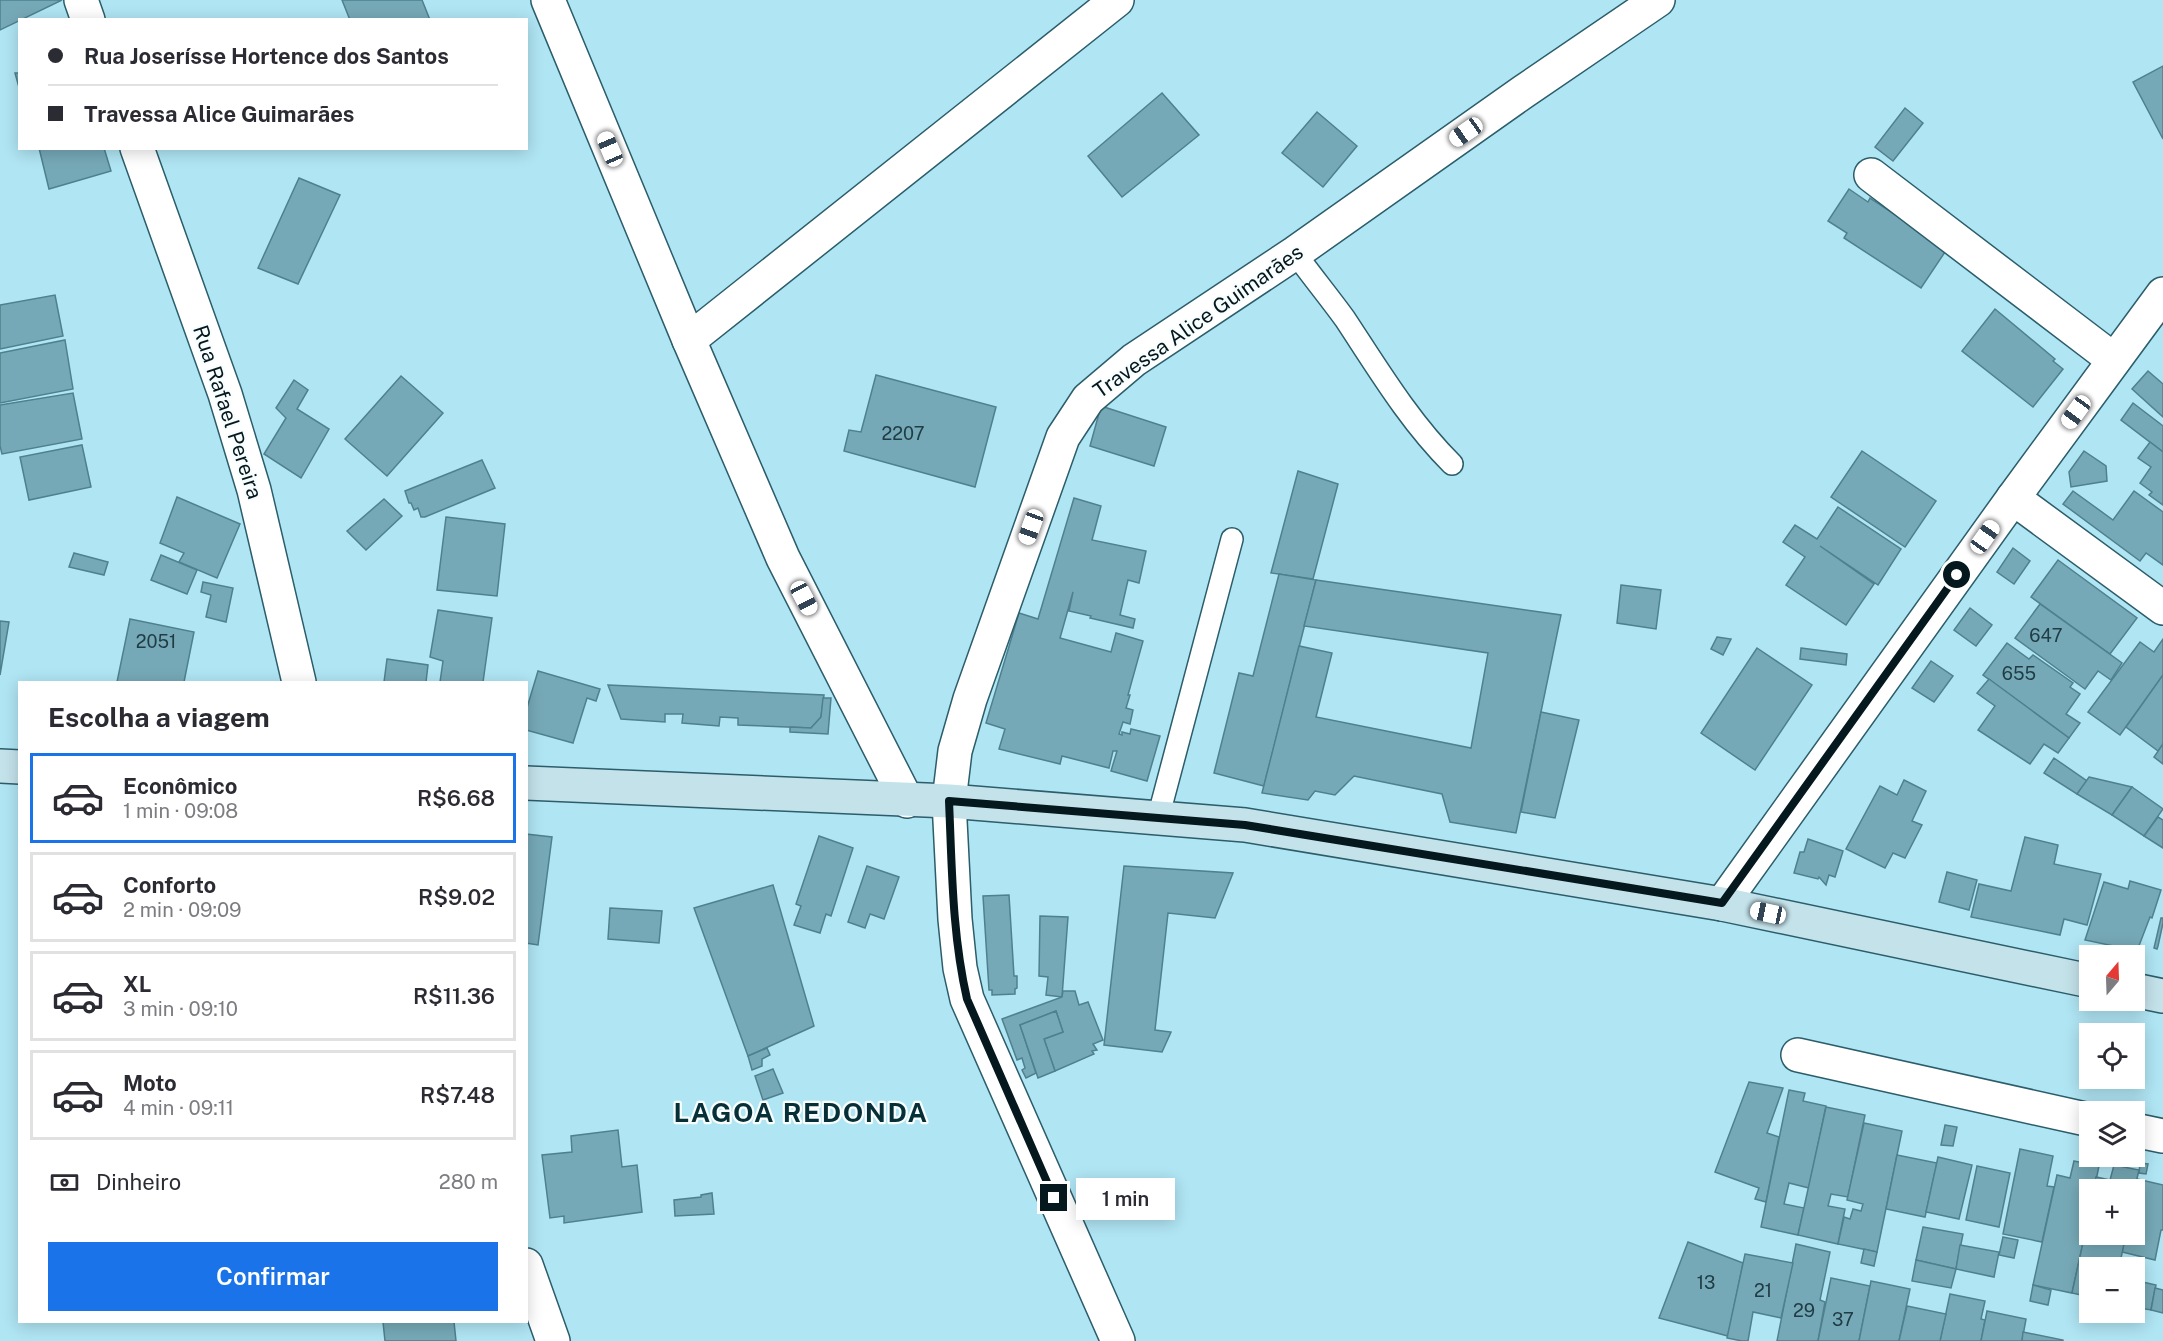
<!DOCTYPE html>
<html lang="pt">
<head>
<meta charset="utf-8">
<style>
  :root { --surface:#fff; --page:#f2f2f3; --text:#2b2b33; --muted:#7c7c81; --line:#e1e1e2; --accent:#1a73e8 }
  body { margin:0; font-family:"Public Sans",sans-serif; background:var(--page); color:var(--text); height:100vh; display:flex; flex-direction:column; font-size:22px; white-space:nowrap }
  * { box-sizing:border-box; margin:0 }
  p { font-size:20px; color:var(--muted) }
  .icon { flex:none; width:33px; height:33px; fill:none; stroke:currentColor; stroke-width:2; stroke-linecap:round; stroke-linejoin:round }
  .map { position:relative; flex:1; overflow:hidden }
  .panel { position:absolute; left:18px; top:681px; width:510px; height:642px; display:flex; flex-direction:column; background:var(--surface); border-radius:0px; box-shadow:0 3px 15px #0003 }
  .panel>* { flex:none }
  .guide { position:absolute; left:18px; top:18px; width:510px; height:132px; border-radius:0px; box-shadow:0 3px 15px #0003; display:grid; align-content:center; height:132px; padding:0 30px; background:var(--surface) }
  .needle { width:39px; rotate:19deg }
  .buttons { position:absolute; left:2079px; top:945px; display:grid; gap:12px }
  .buttons a { display:grid; place-items:center; width:66px; height:66px; border-radius:0px; background:var(--surface); box-shadow:0 3px 15px #0003; font-size:30px }
  .end { position:absolute; width:27px; height:27px; margin:-14px; border:8px solid #04181e; background:#fff; box-shadow:0 0 0 3px #fff }
  .from { border-radius:50% }
  .bubble { position:absolute; height:42px; border-radius:0px; background:var(--surface); box-shadow:0 3px 15px #0003; font-size:20px; font-weight:600; line-height:42px; text-align:center }
  .car { position:absolute; width:18px; height:36px; margin:-18px -9px; border-radius:8px; box-shadow:0 0 4px 2px #0007; background:linear-gradient(#fff 24%,#345 0 40%,#fff 0 76%,#345 0 86%,#fff 0) }
  .guide b { display:flex; align-items:center; gap:21px; height:57px; font-size:22px }
  .guide b+b { border-top:2px solid var(--line) }
  .guide i { width:15px; height:15px; background:var(--text) }
  ul { padding:0; list-style:none }
  li { display:flex; align-items:center; gap:18px; height:90px; margin:0 12px 9px; padding:0 18px; border:3px solid var(--line); border-radius:0px }
  li div { flex:1 }
  li b { display:block; font-size:22px }
  li em { font-style:normal; font-weight:600 }
  li.selected { border-color:var(--accent) }
  li>.icon { width:54px; height:54px; stroke-width:1.5 }
  h2 { padding:0 30px; font-size:27px; line-height:72px }
  .pay { display:flex; align-items:center; gap:15px; height:66px; padding:0 30px; font-size:22px }
  .pay p { margin-inline-start:auto }
  .action { display:flex; gap:12px; margin-top:auto; padding:12px 30px }
  .action a { flex:1; height:69px; border-radius:0px; background:var(--accent); color:#fff; font-size:24px; font-weight:600; line-height:69px; text-align:center }
  .map>svg:first-child { display:block }
</style>
</head>
<body>
<div class="map">
<svg width="2163" height="1341" viewBox="0 0 2163 1341">
  <rect width="100%" height="100%" fill="#b0e5f4"/>
  <g fill="#76a9b7" stroke="#4f808e" stroke-width="1.5">
    <path d="M0 0H62L0 30Z"/>
    <path d="M342 0H422L430 20H350Z"/>
    <path d="M2163 66V139L2133 82Z"/>
    <path d="M15 73H20V91Z"/>
    <path d="M1162 93 1199 135 1122 197 1088 156Z"/>
    <path d="M1905 108 1923 123 1893 161 1875 147Z"/>
    <path d="M1317 112 1357 146 1323 187 1282 153Z"/>
    <path d="M39 148H104L111 171 49 189Z"/>
    <path d="M299 178 340 195 298 284 258 268Z"/>
    <path d="M1849 189 1868 202 1870 198 1947 249 1921 288 1844 238 1847 233 1828 221Z"/>
    <path d="M55 295 63 336 0 349V305Z"/>
    <path d="M1995 309 2055 359 2053 361 2063 369 2033 407 1962 351Z"/>
    <path d="M65 340 73 389 0 403V353Z"/>
    <path d="M2148 371 2163 384V417L2132 389Z"/>
    <path d="M876 375 996 407 975 487 844 451 849 430 861 432Z"/>
    <path d="M401 376 443 413 387 476 345 439Z"/>
    <path d="M294 380 308 390 297 409 329 429 301 478 264 454 286 418 276 408Z"/>
    <path d="M73 393 82 439 2 454 0 446V405Z"/>
    <path d="M2133 403 2163 426V452L2121 420Z"/>
    <path d="M1101 406 1166 427 1154 466 1090 446Z"/>
    <path d="M2150 442 2163 452V505L2149 495 2152 492 2140 483 2151 467 2138 458Z"/>
    <path d="M82 445 91 487 29 500 20 457Z"/>
    <path d="M1862 451 1936 501 1905 547 1831 497Z"/>
    <path d="M2084 451 2106 466 2107 481 2071 487 2069 472Z"/>
    <path d="M482 460 495 488 425 517H421L418 508 414 510 411 503H409L405 491Z"/>
    <path d="M1298 471 1338 484 1313 579 1271 573Z"/>
    <path d="M2073 491 2113 520 2134 491 2163 512V565L2146 553 2140 561 2063 504Z"/>
    <path d="M177 497 240 524 217 578 179 562 184 553 160 543Z"/>
    <path d="M1074 498 1101 506 1092 540 1146 551 1139 583 1128 580 1120 615 1135 619 1133 628 1090 618 1091 616 1069 611 1073 592 1060 638 1111 652 1116 633 1143 641 1128 695H1130L1126 708 1133 710 1130 724 1123 722 1119 734 1122 735V732L1130 734 1131 729 1160 736 1147 781 1111 771 1117 751H1113L1109 768 1062 756 1060 764 999 749 1005 729 986 723 1019 613 1038 619Z"/>
    <path d="M384 499 402 516 366 550 347 531Z"/>
    <path d="M1838 507 1901 549 1878 585 1820 546 1874 584 1846 625 1786 585 1805 557 1783 542 1795 525 1817 539Z"/>
    <path d="M446 517 505 524 497 596 437 590Z"/>
    <path d="M2013 548 2030 561 2014 584 1997 572Z"/>
    <path d="M74 553 108 562 104 575 69 567Z"/>
    <path d="M161 555 197 570 187 594 151 580Z"/>
    <path d="M2058 560 2137 618 2110 654 2031 597Z"/>
    <path d="M1279 574 1316 580 1264 786 1214 773 1239 673 1253 676Z"/>
    <path d="M1316 580 1561 615 1516 833 1450 822 1442 794 1354 776 1335 795 1315 791 1308 800 1262 793 1299 646 1332 653 1316 717 1471 748 1488 653 1304 626Z"/>
    <path d="M203 582 233 588 226 622 206 617 211 595 201 592Z"/>
    <path d="M1621 585 1661 590 1656 629 1617 623Z"/>
    <path d="M2040 604 2122 663 2111 680 2098 671 2085 689 2015 638Z"/>
    <path d="M1970 608 1992 625 1976 646 1954 630Z"/>
    <path d="M438 610 492 618 483 682H440L443 661 430 657Z"/>
    <path d="M130 619 194 632 184 682H117Z"/>
    <path d="M0 621 9 622 0 675Z"/>
    <path d="M1717 637 1731 639 1723 655 1711 649Z"/>
    <path d="M2163 639V675L2120 735 2088 712 2140 642 2154 652Z"/>
    <path d="M2007 643 2029 659 2033 655 2073 683 2070 687 2080 694 2066 714 2080 723 2069 738 1983 675Z"/>
    <path d="M1757 648 1812 685 1755 770 1701 733Z"/>
    <path d="M1801 648 1847 654 1846 665 1800 659Z"/>
    <path d="M387 659 428 665 426 682H384Z"/>
    <path d="M1931 661 1953 676 1934 702 1912 688Z"/>
    <path d="M538 671 600 689 596 701 587 698 573 743 526 730V711Z"/>
    <path d="M2163 675V744L2158 751 2126 727Z"/>
    <path d="M1989 679 2069 738 2058 753 2044 744 2030 764 1978 730 1995 706 1977 693Z"/>
    <path d="M608 685 824 695 821 717 811 728 738 725V718L720 717 719 726 682 723 683 714H665V722L621 719Z"/>
    <path d="M823 698H831L828 734 790 732V727L811 728 821 717Z"/>
    <path d="M1541 712 1579 720 1555 818 1521 812Z"/>
    <path d="M2163 744V764L2154 757Z"/>
    <path d="M2054 758 2087 781 2077 794 2044 773Z"/>
    <path d="M2089 777 2132 787 2112 815 2077 794Z"/>
    <path d="M1904 780 1926 791 1912 821 1922 825 1905 858 1893 853 1885 868 1846 849 1880 786 1897 795Z"/>
    <path d="M2132 787 2163 809 2144 836 2112 815Z"/>
    <path d="M2158 817 2163 820V848L2144 836Z"/>
    <path d="M526 834 552 837 538 945 526 943Z"/>
    <path d="M819 836 853 848 831 916 826 914 820 933 794 925 801 906 796 904Z"/>
    <path d="M2025 837 2058 845 2054 864 2101 874 2087 925 2064 919 2060 935 1971 917 1979 884 2011 891Z"/>
    <path d="M1808 839 1843 851 1835 877 1829 875 1826 885 1819 877 1818 879 1794 873 1800 852H1804Z"/>
    <path d="M867 866 899 877 884 919 870 914 865 928 848 922Z"/>
    <path d="M1124 866 1233 873 1215 918 1168 913 1155 1030 1171 1032 1162 1052 1104 1045Z"/>
    <path d="M1947 872 1977 880 1969 910 1939 902Z"/>
    <path d="M2130 881 2161 890 2152 918 2150 917 2137 951 2085 940 2104 882 2128 889Z"/>
    <path d="M773 885 814 1026 748 1056 694 908Z"/>
    <path d="M1009 895 1014 976H1017V988L1015 989V994L992 995V990H989L983 896Z"/>
    <path d="M610 908 662 911 659 943 608 939Z"/>
    <path d="M1040 916 1068 917 1062 997 1046 995 1048 977 1039 976Z"/>
    <path d="M2161 918H2163V923L2158 946 2157 949 2154 948Z"/>
    <path d="M1063 991H1075L1079 1005 1088 1002 1103 1040 1093 1044 1097 1050 1092 1051 1094 1054 1055 1071 1044 1039 1063 1032 1056 1011 1020 1025 1036 1073 1026 1078 1022 1070 1025 1068 1022 1058 1017 1060 1002 1019 1062 997Z"/>
    <path d="M1056 1011 1063 1032 1044 1039 1055 1071 1038 1078 1020 1025Z"/>
    <path d="M767 1048 770 1055 762 1059V1066L752 1070 748 1056Z"/>
    <path d="M773 1069 783 1093 763 1100 755 1076Z"/>
    <path d="M1749 1082 1783 1088 1767 1133 1779 1137 1766 1202 1755 1199 1759 1188 1715 1172Z"/>
    <path d="M1789 1090 1805 1093 1803 1101 1826 1106 1809 1188 1789 1183 1784 1204 1804 1208 1798 1235 1761 1227Z"/>
    <path d="M1826 1107 1865 1115 1848 1197 1831 1194 1828 1206 1845 1209 1838 1244 1798 1235Z"/>
    <path d="M1864 1123 1902 1131 1877 1252 1838 1244 1844 1217 1850 1219 1853 1209 1861 1211 1863 1204 1847 1200Z"/>
    <path d="M1945 1125 1957 1127 1953 1146 1941 1145Z"/>
    <path d="M618 1130 622 1167 637 1165 642 1212 564 1223V1216L550 1218 542 1155 572 1152 571 1136Z"/>
    <path d="M2020 1149 2053 1156 2047 1186 2054 1187 2042 1242 2003 1234Z"/>
    <path d="M1897 1155 1937 1163 1925 1217 1886 1209Z"/>
    <path d="M1938 1157 1972 1165 1959 1219 1926 1212Z"/>
    <path d="M2074 1161 2099 1166 2094 1190H2090V1211L2072 1293 2033 1285 2057 1175 2070 1178Z"/>
    <path d="M2140 1163 2148 1164 2146 1174 2139 1173Z"/>
    <path d="M2114 1165 2139 1170 2134 1191V1190H2094L2096 1177 2110 1180Z"/>
    <path d="M1977 1166 2010 1173 1999 1227 1966 1220Z"/>
    <path d="M2137 1179 2163 1185V1230H2161L2155 1260 2122 1252 2126 1234H2134V1191Z"/>
    <path d="M712 1193 714 1214 675 1216 674 1200 701 1197V1195Z"/>
    <path d="M2090 1211V1234H2126L2119 1268 2095 1266 2090 1268V1297L2072 1293Z"/>
    <path d="M1923 1227 1963 1234 1956 1269 1916 1260Z"/>
    <path d="M2003 1237 2018 1240 2014 1258 1999 1255Z"/>
    <path d="M1688 1242 1743 1263 1728 1336 1659 1318Z"/>
    <path d="M1796 1244 1830 1252 1820 1300 1825 1302 1818 1341H1777Z"/>
    <path d="M1960 1245 1999 1252 1994 1277 1956 1269Z"/>
    <path d="M1864 1249 1877 1252 1874 1266 1861 1263Z"/>
    <path d="M1745 1254 1793 1263 1781 1318 1753 1312 1748 1341H1742L1727 1338Z"/>
    <path d="M1916 1260 1956 1269 1951 1288 1912 1281Z"/>
    <path d="M1831 1278 1870 1286 1859 1341H1818Z"/>
    <path d="M2134 1280 2156 1285 2151 1310 2134 1307Z"/>
    <path d="M1871 1281 1910 1289 1899 1341H1859Z"/>
    <path d="M2033 1285 2051 1290 2048 1305 2030 1301Z"/>
    <path d="M2155 1288 2163 1290V1313L2151 1310Z"/>
    <path d="M1950 1294 1985 1301 1981 1319 1985 1320 1981 1341H1940Z"/>
    <path d="M1907 1306 1946 1314 1940 1341H1899Z"/>
    <path d="M1987 1311 2026 1319 2022 1341H1981Z"/>
    <path d="M383 1322H454L456 1341H385Z"/>
    <path d="M2023 1332 2063 1340V1341H2022Z"/>
  </g>
  <g fill="none" stroke-linecap="round" stroke-linejoin="round">
    <g stroke="#2b5d6a" stroke-width="24">
      <g id="lane">
        <path d="M1295 253C1311 275 1329 297 1345 319 1378 369 1409 421 1452 464"/>
        <path d="M1158 818 1232 539"/>
      </g>
    </g>
    <g stroke="#2b5d6a" stroke-width="36">
      <g id="street">
        <path d="M81 0 88 20"/>
        <path d="M548 0 689 340 783 558 907 801"/>
        <path d="M137 148 225 394 254 490 299 682"/>
        <path d="M1871 175 2114 360"/>
        <path d="M689 340 1117 0"/>
        <path d="M2013 498 2163 608"/>
        <path d="M1722 904 2013 498 2163 294"/>
        <path d="M1798 1055 2090 1120"/>
        <path d="M2134 1130 2163 1136"/>
        <path d="M526 1265 553 1341"/>
        <path d="M1118 1341 967 999 960 968 955 919 949 801 955 751 970 699 1063 437 1088 399 1134 360 1295 253 1523 92 1658 0"/>
      </g>
    </g>
    <g stroke="#2b5d6a" stroke-width="36">
      <g id="secondary">
        <path d="M0 766 20 767"/>
        <path d="M526 783 949 801 1245 825 1722 904 2090 981"/>
        <path d="M2134 990 2163 996"/>
      </g>
    </g>
    <use href="#lane" stroke="#fff" stroke-width="21"/>
    <use href="#street" stroke="#fff" stroke-width="33"/>
    <use href="#secondary" stroke="#c4e2ea" stroke-width="33"/>
  </g>
  <g fill="none" stroke-linecap="round" stroke-linejoin="round">
    <path stroke="#04181e" stroke-width="8" d="M1054 1198 967 999C952 934 952 867 949 801L1245 825 1722 903 1957 575"/>
  </g>
  <g text-anchor="middle" dominant-baseline="central" stroke-width="4.5" stroke-linejoin="round" paint-order="stroke">
    <g font-size="18" fill="#203c44">
      <text x="903" y="433">2207</text>
      <text x="2046" y="635">647</text>
      <text x="156" y="641">2051</text>
      <text x="2019" y="673">655</text>
      <text x="1706" y="1282">13</text>
      <text x="1763" y="1290">21</text>
      <text x="1804" y="1310">29</text>
      <text x="1843" y="1319">37</text>
    </g>
    <g font-size="21" fill="#04181e" stroke="#f8fdfe">
      <text transform="translate(1198 321) rotate(-35)">Travessa Alice Guimarães</text>
      <text transform="translate(228 412) rotate(72)">Rua Rafael Pereira</text>
    </g>
    <g font-size="27" font-weight="bold" letter-spacing="1.5" fill="#062f38" stroke="#f8fdfe">
      <text x="801" y="1112">LAGOA REDONDA</text>
    </g>
  </g>
</svg>
<div class="buttons">
<a><svg class="needle" viewBox="-14 -14 28 28"><path d="M0-13l5 13h-10z" fill="#e53935"/><path d="M0 13l5-13h-10z" fill="#7c7c81"/></svg></a>
<a><svg class="icon" aria-label="locate" viewBox="0 0 24 24"><circle cx="12" cy="12" r="6"/><path d="M12 2v4M12 18v4M2 12h4M18 12h4"/></svg></a>
<a><svg class="icon" aria-label="layers" viewBox="0 0 24 24"><path d="M12 4l9 5-9 5-9-5zM3 14l9 5 9-5"/></svg></a>
<a>+</a>
<a>−</a>
</div>
<i class="end from" style="left:1957px;top:575px"></i>
<i class="end" style="left:1054px;top:1198px"></i>
<div class="bubble" style="left:1076px;top:1178px;width:99px">1 min</div>
<i class="car" style="left:1466px;top:132px;rotate:235deg"></i>
<i class="car" style="left:610px;top:149px;rotate:337deg"></i>
<i class="car" style="left:2076px;top:412px;rotate:216deg"></i>
<i class="car" style="left:1031px;top:527px;rotate:200deg"></i>
<i class="car" style="left:1985px;top:537px;rotate:35deg"></i>
<i class="car" style="left:804px;top:598px;rotate:152deg"></i>
<i class="car" style="left:1768px;top:913px;rotate:282deg"></i>
<div class="guide">
<b><i class="from"></i>Rua Joserísse Hortence dos Santos</b>
<b><i></i>Travessa Alice Guimarães</b>
</div>
<section class="panel">
<h2>Escolha a viagem</h2>
<ul>
<li class="selected"><svg class="icon" aria-label="car" viewBox="0 0 24 24"><path d="M5 17H2v-5l4-1 3-4h7l3 4 3 1v5h-3M9 17h6M6 11h13"/><circle cx="7" cy="17" r="2"/><circle cx="17" cy="17" r="2"/></svg><div><b>Econômico</b><p>1 min · 09:08</p></div><em>R$6.68</em></li>
<li><svg class="icon" aria-label="car" viewBox="0 0 24 24"><path d="M5 17H2v-5l4-1 3-4h7l3 4 3 1v5h-3M9 17h6M6 11h13"/><circle cx="7" cy="17" r="2"/><circle cx="17" cy="17" r="2"/></svg><div><b>Conforto</b><p>2 min · 09:09</p></div><em>R$9.02</em></li>
<li><svg class="icon" aria-label="car" viewBox="0 0 24 24"><path d="M5 17H2v-5l4-1 3-4h7l3 4 3 1v5h-3M9 17h6M6 11h13"/><circle cx="7" cy="17" r="2"/><circle cx="17" cy="17" r="2"/></svg><div><b>XL</b><p>3 min · 09:10</p></div><em>R$11.36</em></li>
<li><svg class="icon" aria-label="car" viewBox="0 0 24 24"><path d="M5 17H2v-5l4-1 3-4h7l3 4 3 1v5h-3M9 17h6M6 11h13"/><circle cx="7" cy="17" r="2"/><circle cx="17" cy="17" r="2"/></svg><div><b>Moto</b><p>4 min · 09:11</p></div><em>R$7.48</em></li>
</ul>
<div class="pay"><svg class="icon" aria-label="cash" viewBox="0 0 24 24"><path d="M3 7h18v10H3z"/><circle cx="12" cy="12" r="2"/></svg>Dinheiro<p>280 m</p></div>
<div class="action"><a>Confirmar</a></div>
</section>
</div>
</body>
</html>
